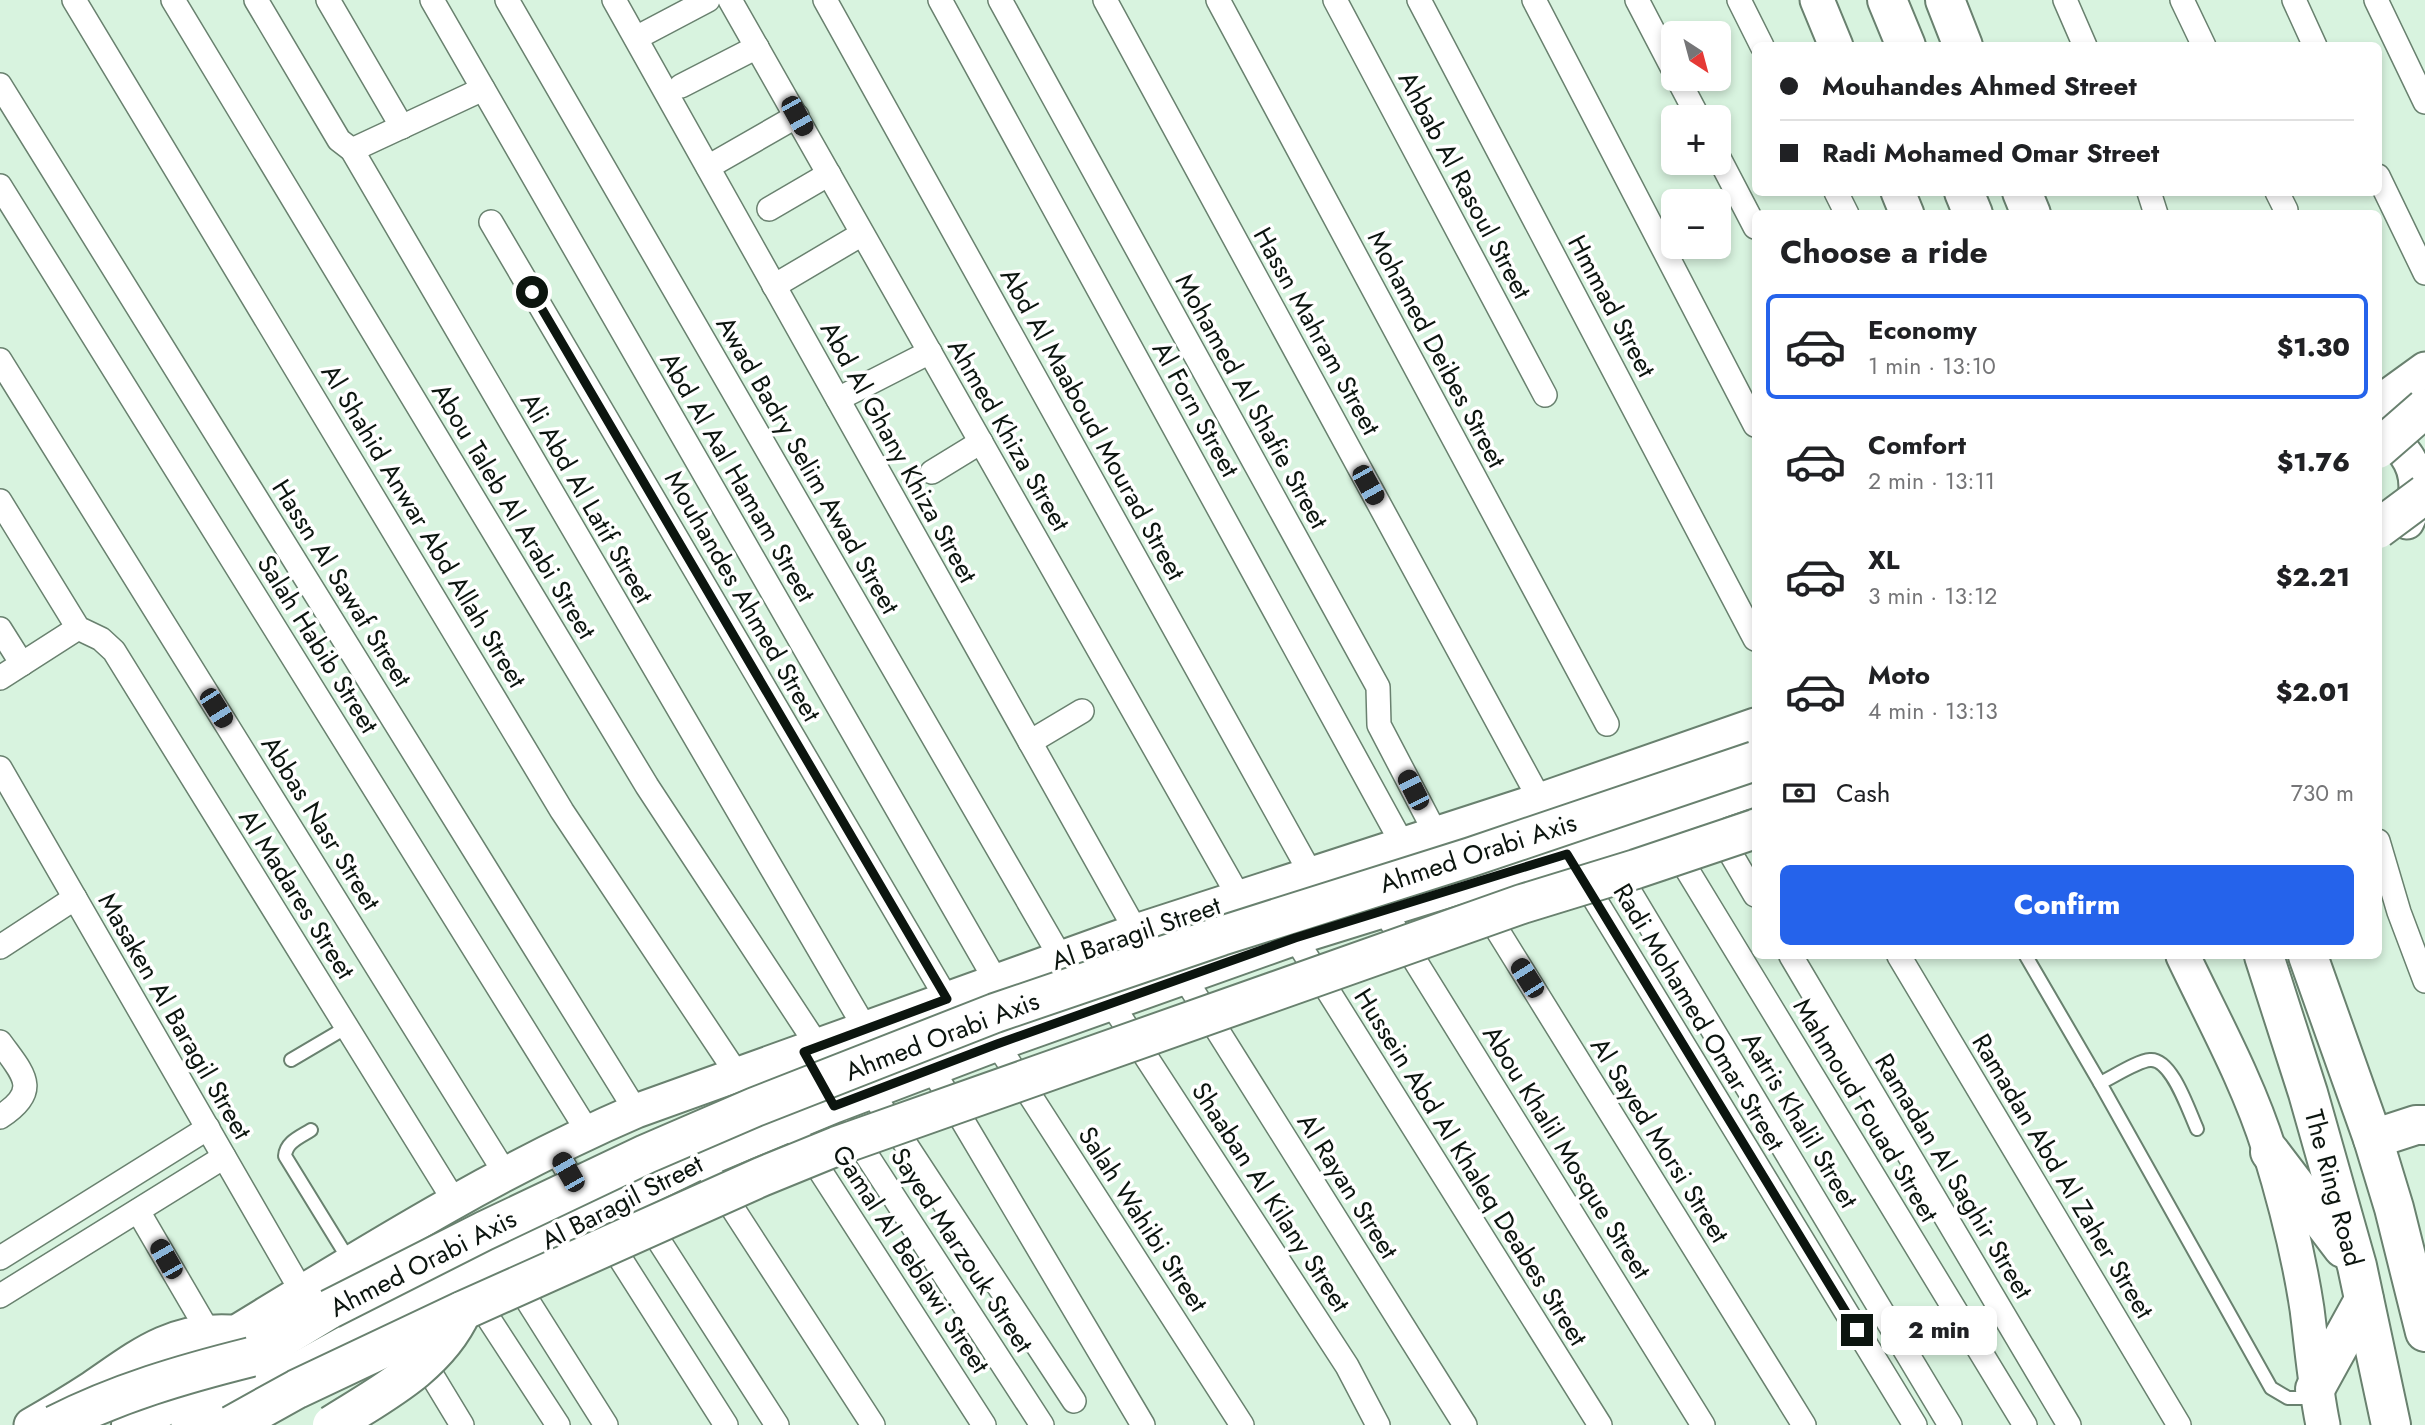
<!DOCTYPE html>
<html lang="en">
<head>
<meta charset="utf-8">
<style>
  :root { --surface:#fff; --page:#f6f6f6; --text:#202124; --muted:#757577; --line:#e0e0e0; --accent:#2563eb }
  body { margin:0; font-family:Jost,sans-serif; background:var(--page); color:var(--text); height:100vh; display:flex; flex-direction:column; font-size:26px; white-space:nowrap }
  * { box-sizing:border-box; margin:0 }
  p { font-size:23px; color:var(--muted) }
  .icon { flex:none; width:38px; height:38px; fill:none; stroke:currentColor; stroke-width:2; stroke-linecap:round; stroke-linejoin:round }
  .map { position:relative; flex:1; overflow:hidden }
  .details { position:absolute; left:1752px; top:210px; width:630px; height:749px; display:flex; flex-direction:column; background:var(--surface); border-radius:10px; box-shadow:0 4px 10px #0003 }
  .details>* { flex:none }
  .banner { position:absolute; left:1752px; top:42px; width:630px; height:154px; border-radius:10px; box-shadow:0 4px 10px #0003; display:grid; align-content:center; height:154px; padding:0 28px; background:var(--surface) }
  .needle { width:46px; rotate:144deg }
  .controls { position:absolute; left:1661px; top:21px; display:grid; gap:14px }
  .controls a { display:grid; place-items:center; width:70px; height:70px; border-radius:10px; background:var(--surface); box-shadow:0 4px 10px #0003; font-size:35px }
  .end { position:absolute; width:32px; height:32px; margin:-16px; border:9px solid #0c150f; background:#fff; box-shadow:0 0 0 4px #fff }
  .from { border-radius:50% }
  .bubble { position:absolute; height:49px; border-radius:10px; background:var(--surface); box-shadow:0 4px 10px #0003; font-size:23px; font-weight:800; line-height:49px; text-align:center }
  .car { position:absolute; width:21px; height:42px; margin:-21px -10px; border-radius:9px; box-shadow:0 0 5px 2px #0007; background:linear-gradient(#222 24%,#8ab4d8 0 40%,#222 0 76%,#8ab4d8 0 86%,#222 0) }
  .banner b { display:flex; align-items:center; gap:24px; height:66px; font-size:26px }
  .banner b+b { border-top:2px solid var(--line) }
  .banner i { width:18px; height:18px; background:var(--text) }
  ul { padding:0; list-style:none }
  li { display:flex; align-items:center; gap:21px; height:105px; margin:0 14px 10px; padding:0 14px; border:4px solid transparent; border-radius:10px }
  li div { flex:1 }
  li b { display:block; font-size:26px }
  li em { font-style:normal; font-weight:800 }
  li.active { border-color:var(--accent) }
  li>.icon { width:63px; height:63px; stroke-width:1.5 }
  h2 { padding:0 28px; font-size:32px; line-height:84px }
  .pay { display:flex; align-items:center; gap:18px; height:77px; padding:0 28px; font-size:26px }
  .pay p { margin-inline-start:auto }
  .cta { display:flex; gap:14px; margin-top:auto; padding:14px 28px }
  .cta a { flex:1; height:80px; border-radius:10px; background:var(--accent); color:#fff; font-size:28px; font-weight:800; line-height:80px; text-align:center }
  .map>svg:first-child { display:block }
</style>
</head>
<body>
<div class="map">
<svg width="2425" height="1425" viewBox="0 0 2425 1425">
  <rect width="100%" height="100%" fill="#d8f3df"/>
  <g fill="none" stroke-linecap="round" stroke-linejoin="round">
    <g stroke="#69816f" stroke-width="16">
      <g id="lane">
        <path d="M2026 956 2100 1083 2271 1388 2288 1398H2313"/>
        <path d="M291 1060 347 1027"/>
        <path d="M2100 1083C2113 1077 2137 1061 2150 1060 2172 1058 2189 1112 2197 1129"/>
        <path d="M311 1130C300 1137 286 1142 285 1156L349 1260"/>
      </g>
    </g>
    <g stroke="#69816f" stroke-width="26">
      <g id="street">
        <path d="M74 0 562 811 737 1074"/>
        <path d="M173 0 647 786 817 1045"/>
        <path d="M256 0 339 140 352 150 865 1028"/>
        <path d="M328 0 402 127"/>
        <path d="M432 0 996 981"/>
        <path d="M507 0 1061 958"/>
        <path d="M614 0 1136 931"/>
        <path d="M730 0 1239 897"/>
        <path d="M825 0 1311 874"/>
        <path d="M940 0 1403 845"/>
        <path d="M1000 0 1378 687 1379 725 1436 834"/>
        <path d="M1105 0 1540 800"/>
        <path d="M1218 0 1607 724"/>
        <path d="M1335 0 1545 395"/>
        <path d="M1419 0 1755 639"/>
        <path d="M1534 0 1755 425"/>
        <path d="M1637 0 1673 69"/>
        <path d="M1739 0 1762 46"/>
        <path d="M2065 0 2085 46"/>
        <path d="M2182 0 2204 46"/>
        <path d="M2294 0 2315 46"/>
        <path d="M2376 0 2425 102"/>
        <path d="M636 38 708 0"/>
        <path d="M1678 79 1698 117"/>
        <path d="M0 85 636 1111"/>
        <path d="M681 86 757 47"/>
        <path d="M352 150 483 89"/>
        <path d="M1718 156 1755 227"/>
        <path d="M708 167 797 116"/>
        <path d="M2378 176 2425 273"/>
        <path d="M0 186 588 1132"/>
        <path d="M1836 192 1847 214"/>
        <path d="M2149 192 2156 214"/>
        <path d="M2277 192 2286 210"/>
        <path d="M769 209 829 174"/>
        <path d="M491 222 947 999"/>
        <path d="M774 286 862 234"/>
        <path d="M0 360 505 1173"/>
        <path d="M838 399 930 352"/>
        <path d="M932 472 981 442"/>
        <path d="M0 501 78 628 101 639 114 651 455 1202"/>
        <path d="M0 629 22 664"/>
        <path d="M0 678 78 628"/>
        <path d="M1030 742 1082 711"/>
        <path d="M0 768 302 1292"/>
        <path d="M1704 808 1755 895"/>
        <path d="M2378 841 2399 912 2425 981"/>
        <path d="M1672 845 2025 1425"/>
        <path d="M1613 864 1950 1425"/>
        <path d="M1580 875 1915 1425"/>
        <path d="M1483 907 1804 1425"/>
        <path d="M1383 909 1703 1425"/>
        <path d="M1295 938 1600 1425"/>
        <path d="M0 947 75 898"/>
        <path d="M1791 956 2069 1425"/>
        <path d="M1899 956 2179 1425"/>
        <path d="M1184 977 1465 1425"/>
        <path d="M1111 1003 1347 1366 1378 1425"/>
        <path d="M0 1042C23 1074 42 1090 0 1117"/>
        <path d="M997 1044 1242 1425"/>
        <path d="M932 1069 1143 1425"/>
        <path d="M872 1093 1074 1401"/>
        <path d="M790 1124 984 1425"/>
        <path d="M851 1131 1042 1425"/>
        <path d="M555 1150 583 1198"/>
        <path d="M702 1161 873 1425"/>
        <path d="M138 1211 208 1331"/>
        <path d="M645 1219 777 1425"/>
        <path d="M606 1236 726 1425"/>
        <path d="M0 1258 208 1128"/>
        <path d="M512 1276 606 1425"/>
        <path d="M0 1296 224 1157"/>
        <path d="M474 1296 558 1425"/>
        <path d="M419 1354 462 1425"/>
      </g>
    </g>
    <g stroke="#69816f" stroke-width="37">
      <g id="secondary">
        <path d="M1817 0 1836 46"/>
        <path d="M1898 192 1907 214"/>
        <path d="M2378 403 2425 369"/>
        <path d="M2378 432C2416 451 2425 484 2407 522"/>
        <path d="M2183 956C2213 1019 2248 1082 2269 1149 2285 1201 2299 1256 2307 1309 2312 1348 2315 1387 2323 1425"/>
        <path d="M172 1371C324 1280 473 1181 636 1111L1136 931 1540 800 1755 725"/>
        <path d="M31 1425C52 1413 72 1401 92 1388 139 1356 170 1329 230 1332"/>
        <path d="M188 1425 296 1370 396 1315 594 1217 630 1196 702 1161 834 1106 997 1044 1295 938 1601 843 1755 789"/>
      </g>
    </g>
    <g stroke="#69816f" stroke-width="42">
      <g id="highway">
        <path d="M1887 0 1906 46"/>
        <path d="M1945 0 1963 46"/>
        <path d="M1964 192 1973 214"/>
        <path d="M2022 192 2031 214"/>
        <path d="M2264 956 2308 1093 2357 1266 2391 1425"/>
        <path d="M2308 956 2373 1139 2394 1208 2425 1332"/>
        <path d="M2373 1139 2416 1125H2425"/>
        <path d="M2270 1152 2343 1248"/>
        <path d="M2315 1389 2364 1300"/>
        <path d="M131 1425 251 1357 330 1309"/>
      </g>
    </g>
    <use href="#lane" stroke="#fff" stroke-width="12"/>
    <use href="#street" stroke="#fff" stroke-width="23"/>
    <use href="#secondary" stroke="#fff" stroke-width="33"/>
    <use href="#highway" stroke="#fff" stroke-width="38"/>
    <g stroke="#69816f" stroke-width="42" stroke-linecap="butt">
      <g id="highway-bridge">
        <path d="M2378 449 2425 408"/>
        <path d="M2378 529 2425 494"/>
        <path d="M330 1309 484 1231 646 1154 755 1107 995 1013 1221 936 1471 857 1755 761"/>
        <path d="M55 1425C118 1393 183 1374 251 1357"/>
        <path d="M232 1425 297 1389 462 1311 761 1177 837 1146 1522 904 1636 869 1755 829"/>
        <path d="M332 1425C381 1394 437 1366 462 1311"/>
      </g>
    </g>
    <use href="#highway-bridge" stroke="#fff" stroke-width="38"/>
  </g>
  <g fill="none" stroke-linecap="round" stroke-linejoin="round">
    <path stroke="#0c150f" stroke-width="9" d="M532 292 947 999 804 1052 834 1106 997 1044 1295 938 1567 854 1857 1330"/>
  </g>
  <g text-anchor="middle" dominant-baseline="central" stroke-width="7" stroke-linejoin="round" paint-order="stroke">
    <g font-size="26" fill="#0c150f" stroke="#fff">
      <text transform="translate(1465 185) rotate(62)">Ahbab Al Rasoul Street</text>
      <text transform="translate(1612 306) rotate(62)">Hmmad Street</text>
      <text transform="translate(1317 331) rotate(61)">Hassn Mahram Street</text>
      <text transform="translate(1437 349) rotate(62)">Mohamed Deibes Street</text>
      <text transform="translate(1252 401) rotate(61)">Mohamed Al Shafie Street</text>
      <text transform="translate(1196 409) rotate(61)">Al Forn Street</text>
      <text transform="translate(1093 424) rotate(61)">Abd Al Maaboud Mourad Street</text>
      <text transform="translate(1009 435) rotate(60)">Ahmed Khiza Street</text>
      <text transform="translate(899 452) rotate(61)">Abd Al Ghany Khiza Street</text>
      <text transform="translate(808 465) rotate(60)">Awad Badry Selim Awad Street</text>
      <text transform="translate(738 477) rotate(60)">Abd Al Aal Hamam Street</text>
      <text transform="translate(587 498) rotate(60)">Ali Abd Al Latif Street</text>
      <text transform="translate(514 511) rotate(59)">Abou Taleb Al Arabi Street</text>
      <text transform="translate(424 526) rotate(59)">Al Shahid Anwar Abd Allah Street</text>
      <text transform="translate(342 583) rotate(58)">Hassn Al Sawaf Street</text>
      <text transform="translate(743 596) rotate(60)">Mouhandes Ahmed Street</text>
      <text transform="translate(318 644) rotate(58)">Salah Habib Street</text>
      <text transform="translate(321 823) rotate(58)">Abbas Nasr Street</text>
      <text transform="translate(1478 853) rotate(-18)">Ahmed Orabi Axis</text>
      <text transform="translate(297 894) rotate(58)">Al Madares Street</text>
      <text transform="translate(1136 933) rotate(-19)">Al Baragil Street</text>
      <text transform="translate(175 1016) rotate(60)">Masaken Al Baragil Street</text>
      <text transform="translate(1699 1017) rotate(59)">Radi Mohamed Omar Street</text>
      <text transform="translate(942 1036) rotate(-21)">Ahmed Orabi Axis</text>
      <text transform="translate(1866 1110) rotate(59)">Mahmoud Fouad Street</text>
      <text transform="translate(1800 1120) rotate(59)">Aatris Khalil Street</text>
      <text transform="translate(1660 1140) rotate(58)">Al Sayed Morsi Street</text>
      <text transform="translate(1567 1152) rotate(58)">Abou Khalil Mosque Street</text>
      <text transform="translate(1471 1167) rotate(58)">Hussein Abd Al Khaleq Deabes Street</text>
      <text transform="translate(1954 1176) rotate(59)">Ramadan Al Saghir Street</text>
      <text transform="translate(2063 1176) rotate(59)">Ramadan Abd Al Zaher Street</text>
      <text transform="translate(1348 1186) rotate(58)">Al Rayan Street</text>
      <text transform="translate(2334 1188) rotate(75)">The Ring Road</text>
      <text transform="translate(1271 1197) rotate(57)">Shaaban Al Kilany Street</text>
      <text transform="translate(622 1202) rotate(-27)">Al Baragil Street</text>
      <text transform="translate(1143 1219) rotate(57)">Salah Wahibi Street</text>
      <text transform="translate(962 1250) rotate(57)">Sayed Marzouk Street</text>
      <text transform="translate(911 1259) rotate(57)">Gamal Al Beblawi Street</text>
      <text transform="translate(423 1263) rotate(-27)">Ahmed Orabi Axis</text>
    </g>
  </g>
</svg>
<div class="controls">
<a><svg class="needle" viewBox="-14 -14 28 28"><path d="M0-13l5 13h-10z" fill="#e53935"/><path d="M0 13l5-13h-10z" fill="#757577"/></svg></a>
<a>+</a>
<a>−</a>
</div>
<i class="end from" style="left:532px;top:292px"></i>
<i class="end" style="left:1857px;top:1330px"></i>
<div class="bubble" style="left:1881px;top:1306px;width:116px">2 min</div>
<i class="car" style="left:797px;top:116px;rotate:151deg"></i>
<i class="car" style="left:1368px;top:485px;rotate:151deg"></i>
<i class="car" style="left:216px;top:708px;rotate:148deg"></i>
<i class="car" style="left:1413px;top:790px;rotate:333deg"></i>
<i class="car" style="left:1527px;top:978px;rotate:328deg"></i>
<i class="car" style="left:568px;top:1172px;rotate:330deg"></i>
<i class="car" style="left:166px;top:1259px;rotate:330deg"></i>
<div class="banner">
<b><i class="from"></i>Mouhandes Ahmed Street</b>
<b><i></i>Radi Mohamed Omar Street</b>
</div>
<section class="details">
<h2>Choose a ride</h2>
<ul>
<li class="active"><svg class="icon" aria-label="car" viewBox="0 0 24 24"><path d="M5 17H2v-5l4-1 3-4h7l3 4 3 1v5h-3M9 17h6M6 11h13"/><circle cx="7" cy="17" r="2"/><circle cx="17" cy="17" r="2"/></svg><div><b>Economy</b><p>1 min · 13:10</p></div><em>$1.30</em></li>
<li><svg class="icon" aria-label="car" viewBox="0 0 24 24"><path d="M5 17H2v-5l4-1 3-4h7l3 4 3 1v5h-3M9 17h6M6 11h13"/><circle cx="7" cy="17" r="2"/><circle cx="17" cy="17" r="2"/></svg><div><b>Comfort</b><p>2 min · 13:11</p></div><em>$1.76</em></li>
<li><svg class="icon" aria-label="car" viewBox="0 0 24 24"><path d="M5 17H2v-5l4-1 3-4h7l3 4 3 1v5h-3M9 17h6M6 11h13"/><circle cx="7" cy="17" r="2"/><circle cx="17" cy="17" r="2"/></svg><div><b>XL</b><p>3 min · 13:12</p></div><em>$2.21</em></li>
<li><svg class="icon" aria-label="car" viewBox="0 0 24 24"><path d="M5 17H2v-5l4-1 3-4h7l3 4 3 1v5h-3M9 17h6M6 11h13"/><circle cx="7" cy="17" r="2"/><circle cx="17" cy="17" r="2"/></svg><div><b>Moto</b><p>4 min · 13:13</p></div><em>$2.01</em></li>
</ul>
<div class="pay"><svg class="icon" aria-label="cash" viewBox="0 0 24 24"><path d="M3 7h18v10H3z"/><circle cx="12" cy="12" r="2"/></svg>Cash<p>730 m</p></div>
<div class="cta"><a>Confirm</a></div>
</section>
</div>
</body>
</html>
